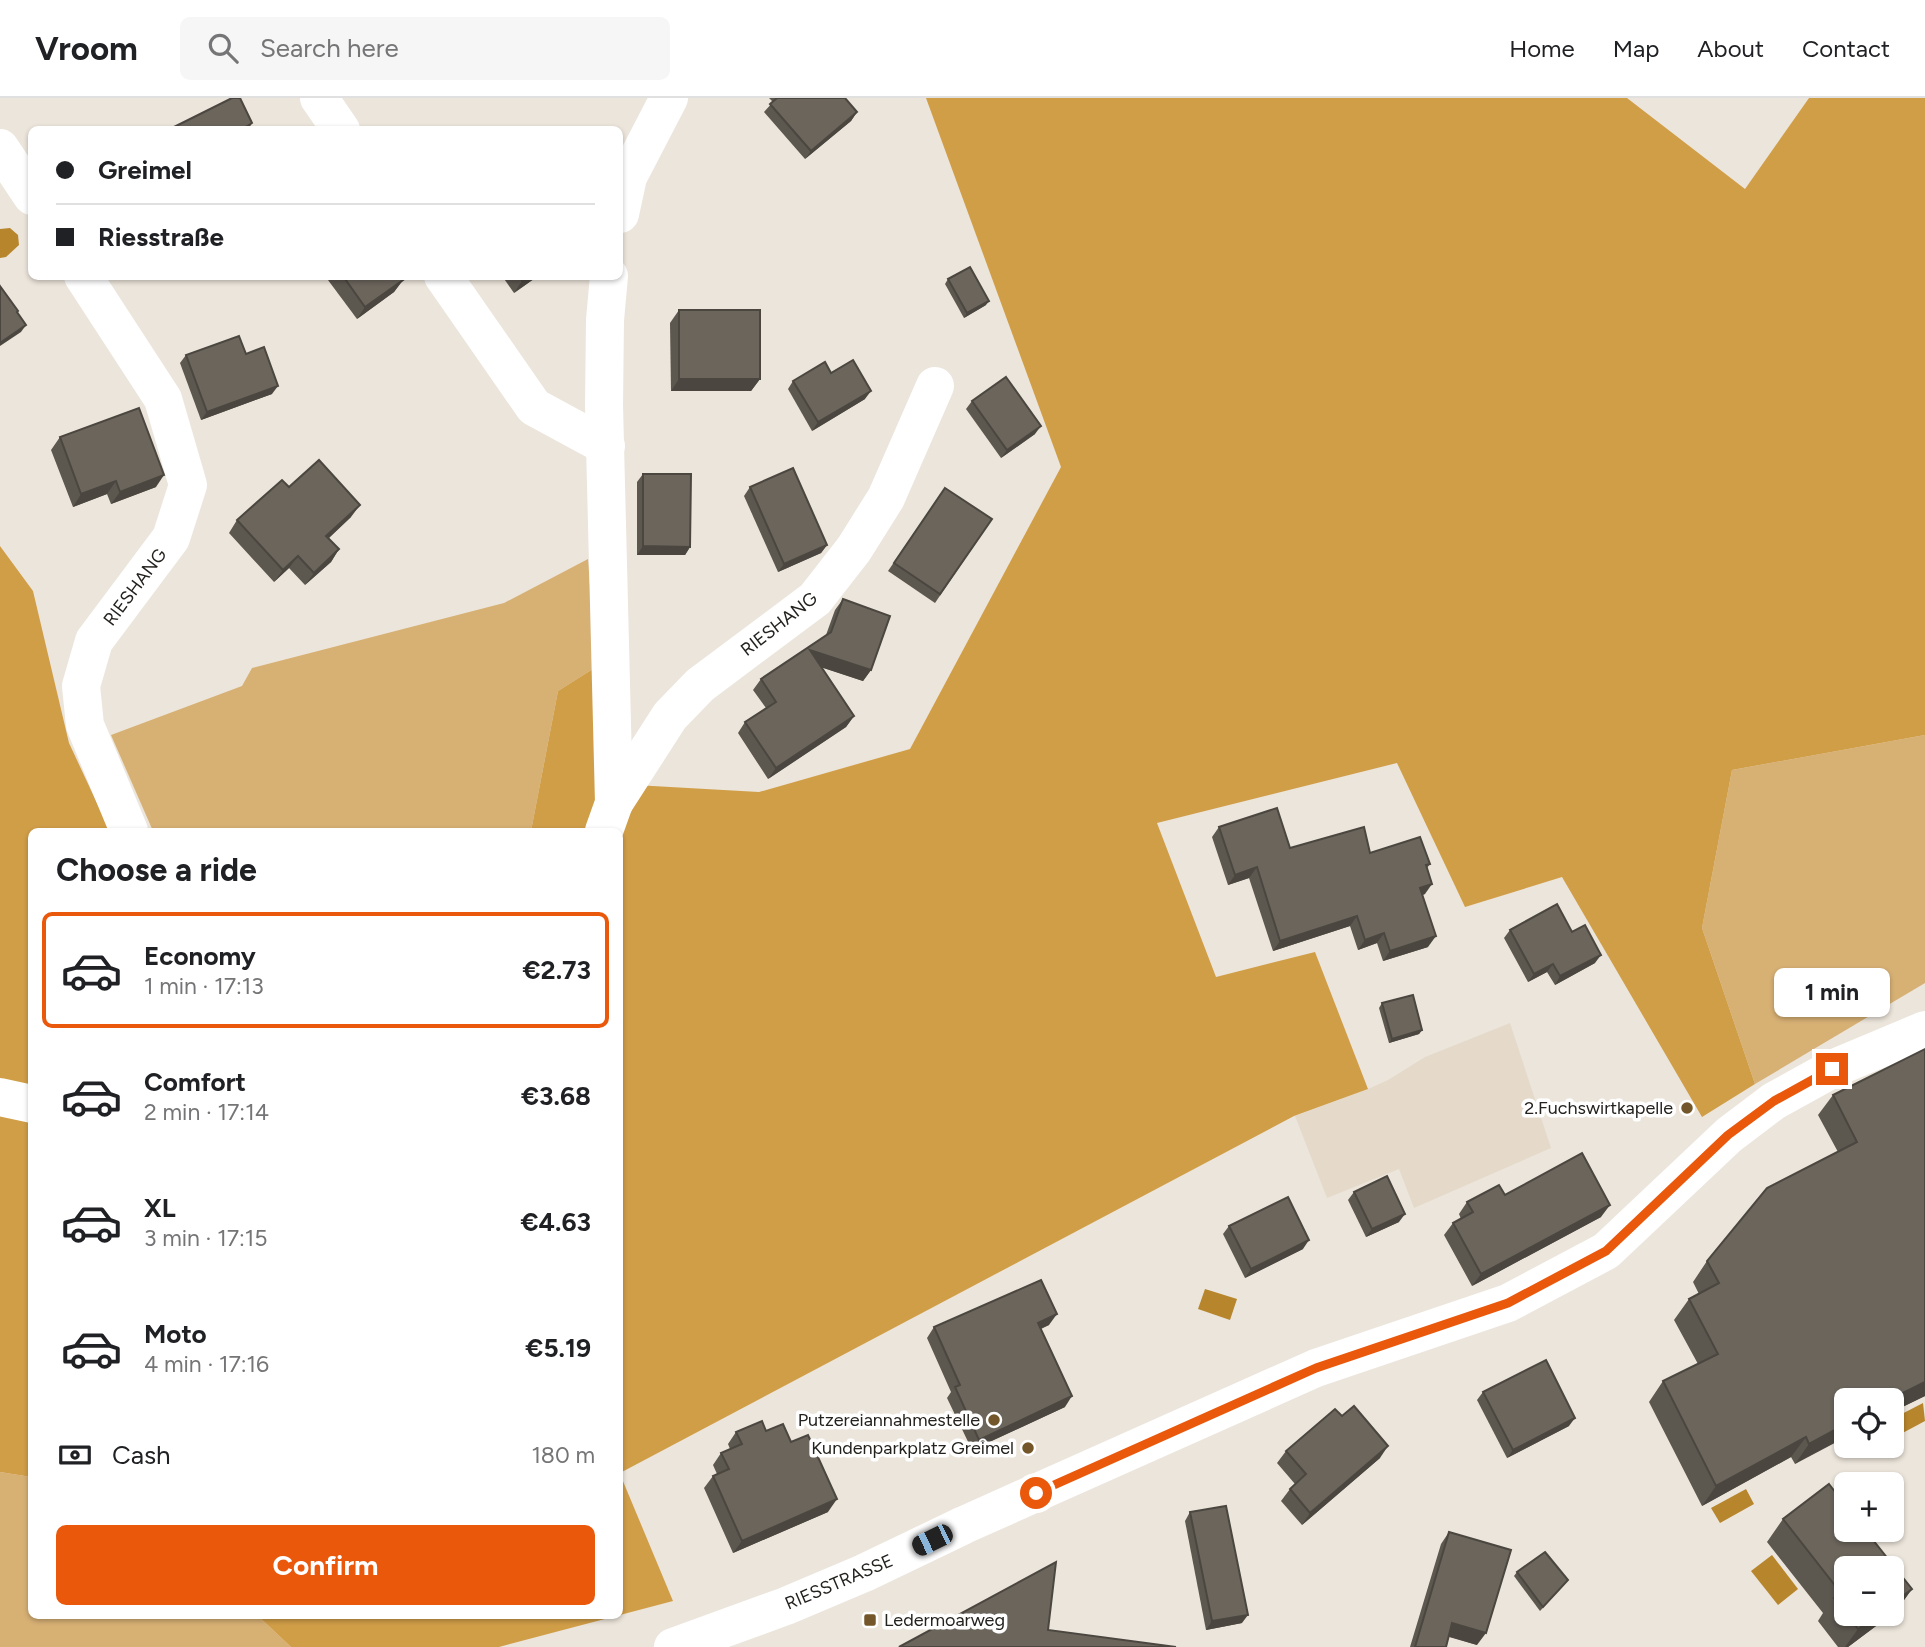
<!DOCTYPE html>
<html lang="en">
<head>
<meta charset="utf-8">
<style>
  :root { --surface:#fff; --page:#f6f6f6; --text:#202124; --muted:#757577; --line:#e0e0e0; --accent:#ea580c }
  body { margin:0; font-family:Figtree,sans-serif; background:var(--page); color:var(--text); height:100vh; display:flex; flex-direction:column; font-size:26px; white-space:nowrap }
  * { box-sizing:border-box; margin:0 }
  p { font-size:23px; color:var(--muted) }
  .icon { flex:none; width:38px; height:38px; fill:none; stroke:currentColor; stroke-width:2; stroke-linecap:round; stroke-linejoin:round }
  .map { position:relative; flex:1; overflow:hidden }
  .panel { position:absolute; left:28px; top:730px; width:595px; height:791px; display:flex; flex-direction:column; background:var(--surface); border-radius:10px; box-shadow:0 2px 5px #0004 }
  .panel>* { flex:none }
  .banner { position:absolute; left:28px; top:28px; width:595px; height:154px; border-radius:10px; box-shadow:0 2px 5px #0004; display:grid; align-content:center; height:154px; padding:0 28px; background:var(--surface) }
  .controls { position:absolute; left:1834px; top:1290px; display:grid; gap:14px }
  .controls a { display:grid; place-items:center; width:70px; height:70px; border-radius:10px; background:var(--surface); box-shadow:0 2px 5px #0004; font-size:35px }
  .end { position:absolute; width:32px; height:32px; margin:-16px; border:9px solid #ea580c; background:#fff; box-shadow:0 0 0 4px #fff }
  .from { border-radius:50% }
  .bubble { position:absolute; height:49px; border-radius:10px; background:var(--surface); box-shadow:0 2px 5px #0004; font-size:23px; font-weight:700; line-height:49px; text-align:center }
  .car { position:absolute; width:21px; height:42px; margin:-21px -10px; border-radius:9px; box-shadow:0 0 5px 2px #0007; background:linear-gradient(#222 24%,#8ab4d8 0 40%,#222 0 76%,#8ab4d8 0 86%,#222 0) }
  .banner b { display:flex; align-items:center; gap:24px; height:66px; font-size:26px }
  .banner b+b { border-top:2px solid var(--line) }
  .banner i { width:18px; height:18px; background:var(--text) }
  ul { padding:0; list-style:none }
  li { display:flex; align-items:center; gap:21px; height:116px; margin:0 14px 10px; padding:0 14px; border:4px solid transparent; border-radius:10px }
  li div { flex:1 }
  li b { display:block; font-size:26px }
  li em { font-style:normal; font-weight:700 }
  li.current { border-color:var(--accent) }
  li>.icon { width:63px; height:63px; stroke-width:1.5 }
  h2 { padding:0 28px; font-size:32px; line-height:84px }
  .pay { display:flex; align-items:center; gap:18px; height:77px; padding:0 28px; font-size:26px }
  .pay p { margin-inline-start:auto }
  .cta { display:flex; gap:14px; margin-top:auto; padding:14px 28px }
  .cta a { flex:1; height:80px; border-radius:10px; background:var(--accent); color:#fff; font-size:28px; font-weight:700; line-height:80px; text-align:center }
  header { display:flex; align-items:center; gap:42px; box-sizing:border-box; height:98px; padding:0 35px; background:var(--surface); border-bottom:2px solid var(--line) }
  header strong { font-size:33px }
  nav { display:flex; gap:38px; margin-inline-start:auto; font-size:24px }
  .search { width:490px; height:63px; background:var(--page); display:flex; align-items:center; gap:18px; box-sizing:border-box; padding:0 24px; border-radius:10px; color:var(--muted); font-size:26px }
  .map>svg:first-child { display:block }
</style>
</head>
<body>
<header>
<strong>Vroom</strong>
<div class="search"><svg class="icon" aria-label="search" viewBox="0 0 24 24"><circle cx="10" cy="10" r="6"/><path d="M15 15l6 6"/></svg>Search here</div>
<nav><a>Home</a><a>Map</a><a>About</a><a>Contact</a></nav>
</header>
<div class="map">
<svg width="1925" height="1549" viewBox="0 0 1925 1549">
  <rect width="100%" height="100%" fill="#ece5db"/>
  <path fill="#e5daca" d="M1510 925 1551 1050 1414 1110 1399 1071 1327 1100 1295 1018 1368 991 1388 982 1425 959Z"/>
  <g fill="#d7b074">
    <path d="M588 461 596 569 558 593 531 733H153L111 637 242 588 252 570 504 505Z"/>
    <path d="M1925 637V885L1755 986 1702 830 1732 672Z"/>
    <path d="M0 1374 31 1379 32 1517H257L291 1549H0Z"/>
  </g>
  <g fill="#d19e48">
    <path d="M926 0H1627L1745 91 1809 0H1925V637L1732 672 1702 830 1755 986 1702 1019 1562 779 1465 809 1397 665 1157 725 1216 879 1315 854 1368 991 1294 1018 620 1375V733H531L558 593 596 569 617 686 759 694 910 651 1061 369Z"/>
    <path d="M0 448 33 493 69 645 110 733H32L31 1379 0 1374Z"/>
    <path d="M620 1376 673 1503 499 1549H291L257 1517H620Z"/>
  </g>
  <g fill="#b7852b">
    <path d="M10 130 18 137 19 147 6 159 0 160V131Z"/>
    <path d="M1205 1191 1237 1201 1230 1222 1198 1211Z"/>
    <path d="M1923 1305 1925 1323 1897 1338 1892 1329V1321Z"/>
    <path d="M1746 1391 1754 1406 1720 1425 1711 1410Z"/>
    <path d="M1772 1457 1798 1491 1778 1507 1751 1473Z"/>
  </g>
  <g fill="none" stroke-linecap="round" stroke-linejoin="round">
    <g stroke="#fff" stroke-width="38">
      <path d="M319 0 341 32"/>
      <path d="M0 50 32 98"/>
      <path d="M620 116 628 79 669 0"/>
      <path d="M83 178 163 301 188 387 171 440 94 543 81 588 85 627 129 733"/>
      <path d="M443 178 534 309 606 348"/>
      <path d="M614 705 670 618 700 587 815 501 854 451 886 400 935 288"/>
      <path d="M604 733 614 705 604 307 605 222 609 178"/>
      <path d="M0 999 32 1006"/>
    </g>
    <path stroke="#fff" stroke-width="38" d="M673 1549 786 1508 864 1475 964 1427 1316 1270 1508 1205 1606 1153 1729 1037 1774 1003 1832 971 1925 932"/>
  </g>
  <g fill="#5c574f">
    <path d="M769 0H845L857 14 851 23 805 61 764 14 773 4Z"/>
    <path d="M325 178H400L403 182 394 194 357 221Z"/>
    <path d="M502 178H538L514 195Z"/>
    <path d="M948 181 986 207 964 220 945 186Z"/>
    <path d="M679 212 760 281 751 293H671L670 225Z"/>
    <path d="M246 256 272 296 201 322 180 265 186 257Z"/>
    <path d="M831 275 865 301 812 333 788 291 793 283Z"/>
    <path d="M972 303 1035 336 1001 360 966 311Z"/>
    <path d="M60 339 156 389 111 406 107 396 73 409 51 352Z"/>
    <path d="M643 376 690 449 685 457H637V384Z"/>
    <path d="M289 389 351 419 329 440 339 451 331 464 305 487 289 470 274 484 229 435 237 422Z"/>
    <path d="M750 389 827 447 821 455 778 474 744 398Z"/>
    <path d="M945 390 992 421 935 505 888 473Z"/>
    <path d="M843 501 871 572 863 583 821 569 854 618 846 629 768 681 738 635 745 624 766 610 753 592 761 581 826 537 835 512Z"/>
    <path d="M1219 729 1290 750 1370 755 1430 766 1427 770 1425 796 1422 797 1428 849 1383 863 1377 845 1358 852 1350 828 1273 853 1249 780 1228 787 1212 739Z"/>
    <path d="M1510 832 1572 834 1595 865 1555 887 1547 874 1528 884 1504 840Z"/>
    <path d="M1382 905 1422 932 1419 936 1389 945 1379 910Z"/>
    <path d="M1925 951V1298L1892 1314V1302L1795 1366 1791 1359 1702 1408 1649 1304 1663 1283 1698 1266 1674 1222 1689 1201 1699 1196 1693 1184 1707 1163 1838 1054 1818 1017 1833 997Z"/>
    <path d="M1354 1094 1399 1124 1366 1139 1348 1102Z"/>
    <path d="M1505 1097 1601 1119 1472 1188 1444 1137 1453 1125 1461 1121 1459 1116 1467 1104Z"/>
    <path d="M1229 1128 1303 1151 1245 1180 1223 1136Z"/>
    <path d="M1049 1227 1041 1231 1065 1309 972 1352 947 1300 951 1294 927 1240 934 1229Z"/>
    <path d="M1483 1294 1569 1328 1507 1360 1477 1302Z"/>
    <path d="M766 1333 791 1344 828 1414 733 1455 704 1390 713 1378 717 1376 713 1367 721 1355 730 1351 728 1346 736 1334Z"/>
    <path d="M1286 1353 1380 1360 1302 1427 1281 1403 1290 1391 1295 1386 1277 1365Z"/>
    <path d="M1190 1414 1242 1525 1206 1532 1185 1423Z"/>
    <path d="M1783 1421 1912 1491 1896 1513 1848 1549H1838L1818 1523 1823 1515 1767 1444Z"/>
    <path d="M1449 1434 1477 1547 1449 1539 1446 1549H1410L1441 1446Z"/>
    <path d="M1517 1474 1565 1486 1540 1513 1514 1478Z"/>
  </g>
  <g fill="#4b4740">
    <path d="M857 14 851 23 805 61 811 53Z"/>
    <path d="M252 25 248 32H241Z"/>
    <path d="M529 178H538L514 195 522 183Z"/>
    <path d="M403 182 394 194 357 221 365 209Z"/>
    <path d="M989 203 986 207 964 220 967 215Z"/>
    <path d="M26 227 21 234 0 248V245Z"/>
    <path d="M679 281H760L751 293H671Z"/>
    <path d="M278 288 272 296 201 322 207 314Z"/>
    <path d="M871 293 865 301 812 333 818 324Z"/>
    <path d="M1041 328 1035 336 1001 360 1007 352Z"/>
    <path d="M164 377 156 389 111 406 120 394Z"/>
    <path d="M116 383 107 396 73 409 81 396Z"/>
    <path d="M360 407 351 419 318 450 326 438Z"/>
    <path d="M827 447 821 455 778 474 784 466Z"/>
    <path d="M643 448 690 449 685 457H637Z"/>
    <path d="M339 451 331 464 305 487 314 475Z"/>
    <path d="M298 458 289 470 274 484 283 472Z"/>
    <path d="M810 552 871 572 863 583 802 563Z"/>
    <path d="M854 618 846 629 768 681 776 670Z"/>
    <path d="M1257 769 1249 780 1228 787 1235 777Z"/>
    <path d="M1432 786 1425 796 1412 801 1420 790Z"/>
    <path d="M1357 818 1350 828 1273 853 1280 843Z"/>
    <path d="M1384 835 1377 845 1358 852 1365 842Z"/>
    <path d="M1436 838 1428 849 1383 863 1390 853Z"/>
    <path d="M1601 857 1595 865 1555 887 1560 878Z"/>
    <path d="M1553 866 1547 874 1528 884 1534 876Z"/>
    <path d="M1422 932 1419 936 1389 945 1392 941Z"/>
    <path d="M1610 1107 1601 1119 1472 1188 1481 1176Z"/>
    <path d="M1405 1116 1399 1124 1366 1139 1372 1131Z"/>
    <path d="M1309 1142 1303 1151 1245 1180 1251 1171Z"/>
    <path d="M1057 1216 1049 1227 1030 1235 1038 1225Z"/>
    <path d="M1925 1284V1298L1892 1314V1302H1889Z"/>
    <path d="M1072 1298 1065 1309 972 1352 979 1342Z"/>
    <path d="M1575 1320 1569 1328 1507 1360 1513 1352Z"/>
    <path d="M1846 1326V1339L1795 1366 1809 1346Z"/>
    <path d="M1806 1339 1791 1359 1702 1408 1716 1388Z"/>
    <path d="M1388 1348 1380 1360 1302 1427 1310 1415Z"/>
    <path d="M837 1401 828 1414 733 1455 742 1443Z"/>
    <path d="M1912 1491 1896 1513 1848 1549H1845L1858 1531 1879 1516H1892V1506Z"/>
    <path d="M1248 1517 1242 1525 1206 1532 1212 1523Z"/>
    <path d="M1452 1525 1486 1535 1477 1547 1444 1537Z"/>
  </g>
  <g fill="#6b655c" stroke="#4b4740" stroke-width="2">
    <path d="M232 0H240L252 25 241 32H168Z"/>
    <path d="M777 0H845L857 14 811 53 770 6Z"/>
    <path d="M970 169 989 203 967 215 948 181Z"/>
    <path d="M343 178H400L403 182 365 209Z"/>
    <path d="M519 178H529L522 183Z"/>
    <path d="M0 188 18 213 17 214 26 227 0 245Z"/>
    <rect x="679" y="212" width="81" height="69"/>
    <path d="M239 238 246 256 264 249 278 288 207 314 186 257Z"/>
    <path d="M853 262 871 293 818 324 793 283 825 264 831 275Z"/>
    <path d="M1006 279 1041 328 1007 352 972 303Z"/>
    <path d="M139 310 164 377 120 394 116 383 81 396 60 339Z"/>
    <path d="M319 362 360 407 326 438 339 451 314 475 298 458 283 472 237 422 282 382 289 389Z"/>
    <path d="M793 370 827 447 784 466 750 389Z"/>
    <path d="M643 376H691L690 449 643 448Z"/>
    <path d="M945 390 992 421 940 496 894 465Z"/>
    <path d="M843 501 890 518 871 572 810 552 854 618 776 670 745 624 776 604 761 581 831 534Z"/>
    <path d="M1277 710 1290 750 1364 729 1370 755 1420 739 1430 766 1426 767 1432 786 1420 790 1436 838 1390 853 1384 835 1365 842 1357 818 1280 843 1257 769 1235 777 1219 729Z"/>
    <path d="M1557 806 1572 834 1585 827 1601 857 1560 878 1553 866 1534 876 1510 832Z"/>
    <path d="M1413 897 1422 932 1392 941 1382 905Z"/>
    <path d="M1925 951V1284L1889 1302H1846V1326L1809 1346 1806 1339 1716 1388 1663 1283 1718 1256 1689 1201 1719 1185 1707 1163 1767 1090 1857 1044 1833 997Z"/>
    <path d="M1582 1055 1610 1107 1481 1176 1453 1125 1473 1114 1467 1104 1499 1087 1505 1097Z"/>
    <path d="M1387 1078 1405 1116 1372 1131 1354 1094Z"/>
    <path d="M1288 1099 1309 1142 1251 1171 1229 1128Z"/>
    <path d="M1041 1182 1057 1216 1038 1225 1072 1298 979 1342 955 1289 960 1287 934 1229Z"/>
    <path d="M1546 1262 1575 1320 1513 1352 1483 1294Z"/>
    <path d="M1354 1308 1388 1348 1310 1415 1290 1391 1306 1376 1286 1353 1335 1311 1342 1318Z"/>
    <path d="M762 1323 766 1333 783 1326 791 1344 808 1337 837 1401 742 1443 713 1378 729 1371 721 1355 742 1346 736 1334Z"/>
    <path d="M1829 1386 1846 1408V1432H1865L1912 1491 1892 1506V1470H1846V1516H1879L1858 1531 1834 1500 1840 1494 1783 1421Z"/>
    <path d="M1226 1408 1248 1517 1212 1523 1190 1414Z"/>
    <path d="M1449 1434 1511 1452 1486 1535 1452 1525 1446 1549H1415Z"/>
    <path d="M1545 1454 1568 1482 1543 1509 1517 1474Z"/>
    <path d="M1056 1464 1048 1532 1176 1549H899Z"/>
  </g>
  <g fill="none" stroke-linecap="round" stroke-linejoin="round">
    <path stroke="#ea580c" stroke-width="9" d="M1036 1395 1316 1270 1508 1205 1606 1153 1728 1037 1774 1003 1832 971"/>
  </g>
  <g fill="#73572a" stroke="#fff" stroke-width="2.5">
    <circle cx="1687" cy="1010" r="7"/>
    <circle cx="994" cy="1322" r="7"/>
    <circle cx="1028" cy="1350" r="7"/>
    <rect x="863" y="1515" width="14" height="14" rx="3.5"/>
  </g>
  <g text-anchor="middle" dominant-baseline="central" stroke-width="7" stroke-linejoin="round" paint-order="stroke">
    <g font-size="18" fill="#24221e" stroke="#fff">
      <text transform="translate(135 489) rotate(-53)">RIESHANG</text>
      <text transform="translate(779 526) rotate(-38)">RIESHANG</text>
      <text transform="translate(839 1484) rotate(-23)">RIESSTRASSE</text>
    </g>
    <g font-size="18" fill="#24221e" stroke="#fff" text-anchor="end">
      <text x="1673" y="1010">2.Fuchswirtkapelle</text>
      <text x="980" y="1322">Putzereiannahmestelle</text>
      <text x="1014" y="1350">Kundenparkplatz Greimel</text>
      <text x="884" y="1522" text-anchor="start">Ledermoarweg</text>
    </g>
  </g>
</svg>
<div class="controls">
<a><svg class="icon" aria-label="locate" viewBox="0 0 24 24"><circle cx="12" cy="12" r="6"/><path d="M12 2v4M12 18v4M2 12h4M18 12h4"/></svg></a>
<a>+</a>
<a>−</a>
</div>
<i class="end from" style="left:1036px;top:1395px"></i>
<i class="end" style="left:1832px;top:971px"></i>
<div class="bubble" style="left:1774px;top:870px;width:116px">1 min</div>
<i class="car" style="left:932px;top:1442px;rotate:244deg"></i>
<div class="banner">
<b><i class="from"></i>Greimel</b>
<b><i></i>Riesstraße</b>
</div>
<section class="panel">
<h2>Choose a ride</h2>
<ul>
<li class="current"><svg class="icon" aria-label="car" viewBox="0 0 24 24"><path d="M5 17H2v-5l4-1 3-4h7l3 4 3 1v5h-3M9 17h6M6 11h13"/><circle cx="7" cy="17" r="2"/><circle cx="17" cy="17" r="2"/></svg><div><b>Economy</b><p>1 min · 17:13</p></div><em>€2.73</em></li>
<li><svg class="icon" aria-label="car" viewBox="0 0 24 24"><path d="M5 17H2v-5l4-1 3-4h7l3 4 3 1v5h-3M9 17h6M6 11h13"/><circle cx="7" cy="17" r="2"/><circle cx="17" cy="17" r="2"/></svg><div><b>Comfort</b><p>2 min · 17:14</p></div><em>€3.68</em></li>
<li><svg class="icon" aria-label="car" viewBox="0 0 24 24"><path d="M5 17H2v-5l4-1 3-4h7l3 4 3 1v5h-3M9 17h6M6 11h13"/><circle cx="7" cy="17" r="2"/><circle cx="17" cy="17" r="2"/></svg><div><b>XL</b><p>3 min · 17:15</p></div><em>€4.63</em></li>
<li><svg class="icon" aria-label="car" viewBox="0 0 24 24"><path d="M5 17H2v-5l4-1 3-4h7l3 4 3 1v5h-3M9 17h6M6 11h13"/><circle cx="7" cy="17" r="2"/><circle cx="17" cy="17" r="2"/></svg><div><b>Moto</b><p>4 min · 17:16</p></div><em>€5.19</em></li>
</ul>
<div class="pay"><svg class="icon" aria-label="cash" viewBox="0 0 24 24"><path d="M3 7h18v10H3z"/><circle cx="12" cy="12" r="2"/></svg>Cash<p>180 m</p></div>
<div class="cta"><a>Confirm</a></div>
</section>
</div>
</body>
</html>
